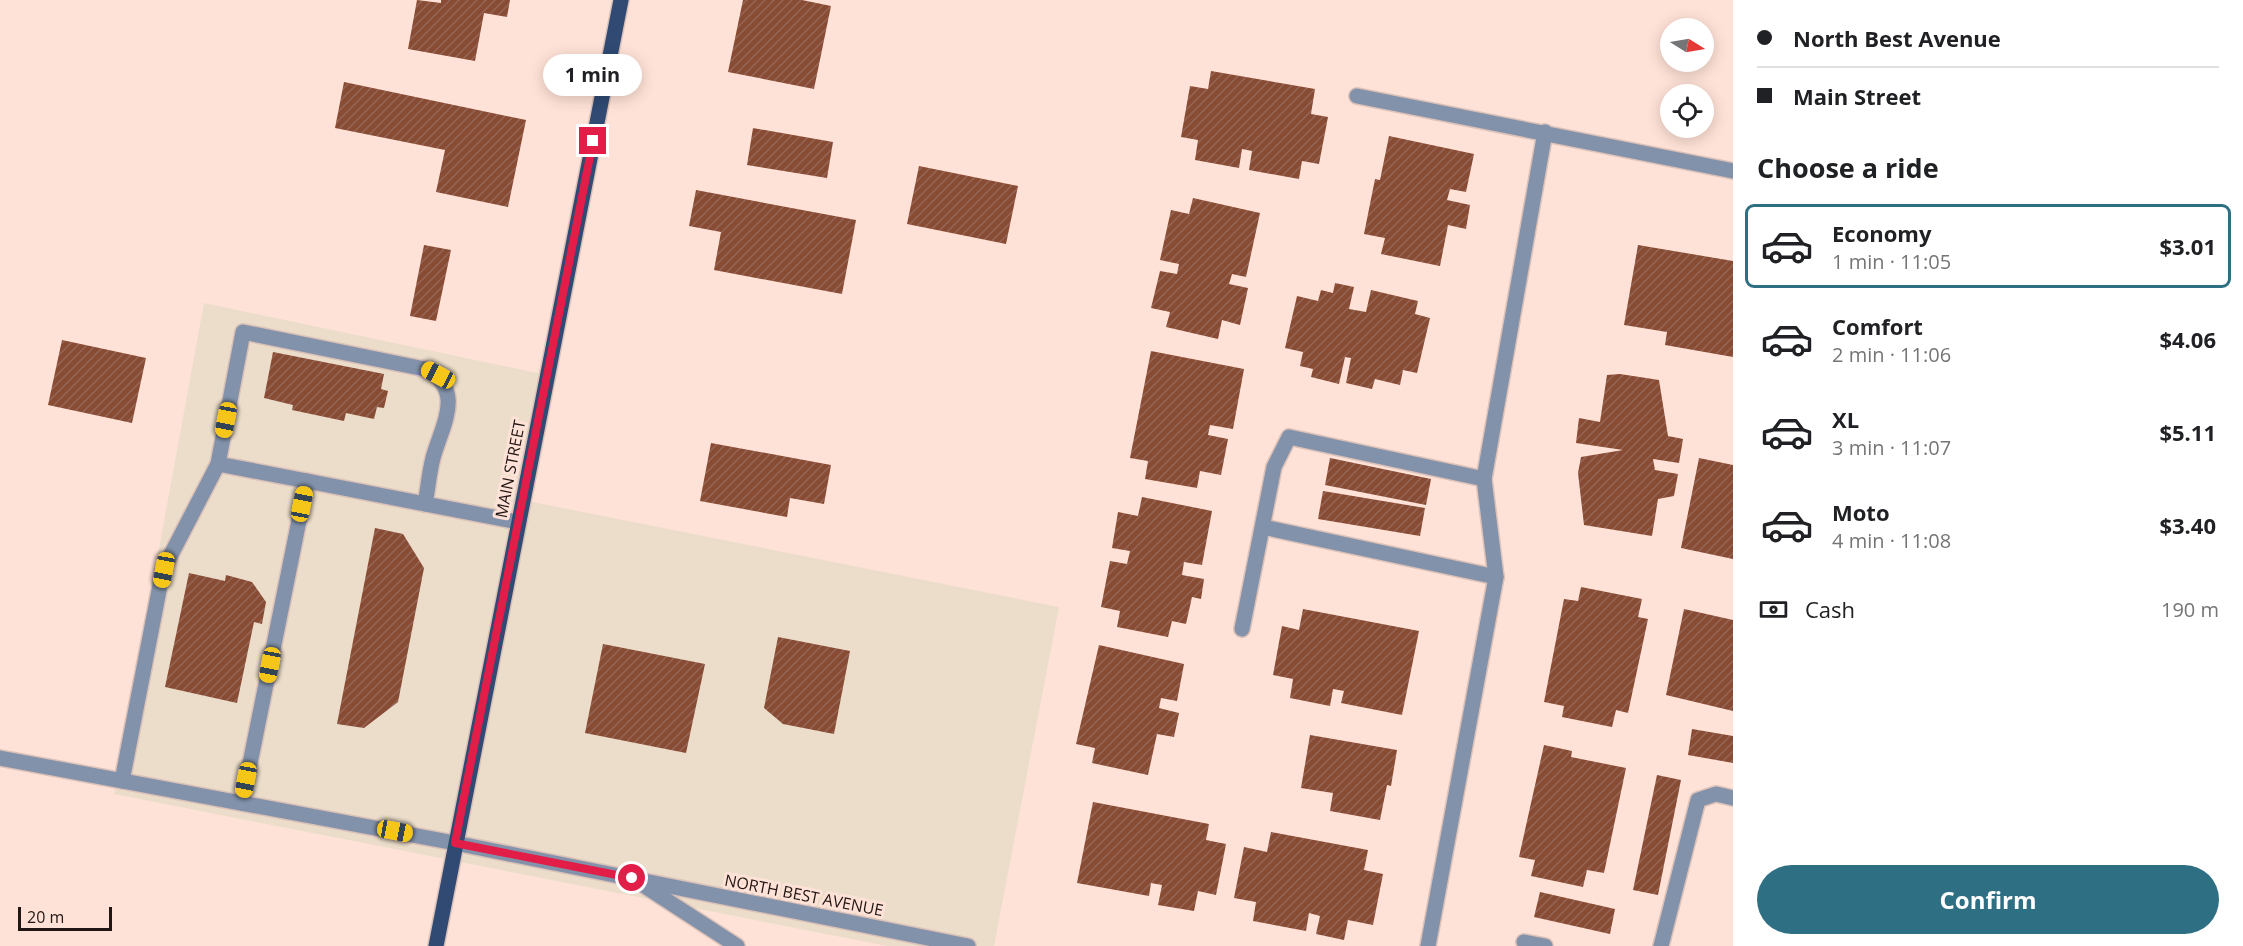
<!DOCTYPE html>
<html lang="en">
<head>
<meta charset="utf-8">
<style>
  :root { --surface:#fff; --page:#f6f6f6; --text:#202124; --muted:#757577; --line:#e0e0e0; --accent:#2f6f83 }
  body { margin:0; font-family:"Open Sans",sans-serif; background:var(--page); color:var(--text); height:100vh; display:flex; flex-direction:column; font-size:22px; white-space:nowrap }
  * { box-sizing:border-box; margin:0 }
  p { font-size:20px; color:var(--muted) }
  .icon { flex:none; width:33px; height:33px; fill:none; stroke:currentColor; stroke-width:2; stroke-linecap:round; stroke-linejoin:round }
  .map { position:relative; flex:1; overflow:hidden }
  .side { display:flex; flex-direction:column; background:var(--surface); width:510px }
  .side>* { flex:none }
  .guide { display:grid; align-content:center; height:132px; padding:0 24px; background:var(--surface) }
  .needle { width:39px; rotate:101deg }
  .controls { position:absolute; left:1660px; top:18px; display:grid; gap:12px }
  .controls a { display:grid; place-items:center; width:54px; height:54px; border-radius:50%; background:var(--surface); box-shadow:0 3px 15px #0003; font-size:30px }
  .scale { position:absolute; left:18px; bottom:15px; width:94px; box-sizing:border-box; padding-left:6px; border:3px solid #201613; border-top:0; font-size:16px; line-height:21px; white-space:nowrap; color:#201613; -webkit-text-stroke:4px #ffe2d7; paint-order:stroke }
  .end { position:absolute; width:27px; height:27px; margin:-14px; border:8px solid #e11d48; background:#fff; box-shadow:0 0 0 3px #fff }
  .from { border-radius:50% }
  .bubble { position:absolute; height:42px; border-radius:21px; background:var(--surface); box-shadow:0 3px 15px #0003; font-size:20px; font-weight:700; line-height:42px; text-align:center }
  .car { position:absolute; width:18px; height:36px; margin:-18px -9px; border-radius:8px; box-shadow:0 0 4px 2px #0007; background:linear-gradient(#f5c518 24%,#345 0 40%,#f5c518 0 76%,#345 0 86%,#f5c518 0) }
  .guide b { display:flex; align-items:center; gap:21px; height:57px; font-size:22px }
  .guide b+b { border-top:2px solid var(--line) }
  .guide i { width:15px; height:15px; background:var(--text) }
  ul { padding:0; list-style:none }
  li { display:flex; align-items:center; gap:18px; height:84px; margin:0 12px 9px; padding:0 12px; border:3px solid transparent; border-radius:9px }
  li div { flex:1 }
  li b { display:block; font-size:22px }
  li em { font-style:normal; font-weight:700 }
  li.active { border-color:var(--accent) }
  li>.icon { width:54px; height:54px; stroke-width:1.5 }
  h2 { padding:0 24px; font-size:27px; line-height:72px }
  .pay { display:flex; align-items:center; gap:15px; height:66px; padding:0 24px; font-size:22px }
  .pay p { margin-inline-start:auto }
  .button { display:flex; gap:12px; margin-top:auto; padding:12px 24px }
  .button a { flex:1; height:69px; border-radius:36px; background:var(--accent); color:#fff; font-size:24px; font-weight:700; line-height:69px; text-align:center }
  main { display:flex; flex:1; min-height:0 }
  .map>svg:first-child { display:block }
</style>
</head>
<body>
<main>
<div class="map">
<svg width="1733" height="946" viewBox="0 0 1733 946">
  <defs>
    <pattern id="building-hatch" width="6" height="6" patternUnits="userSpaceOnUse" patternTransform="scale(1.5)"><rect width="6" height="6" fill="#884b34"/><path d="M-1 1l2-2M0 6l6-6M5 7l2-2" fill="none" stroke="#956655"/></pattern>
  </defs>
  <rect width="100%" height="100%" fill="#ffe2d7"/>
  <path fill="#ebddca" d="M204 303 547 375 523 500 1059 607 994 946H887L114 794Z"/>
  <g fill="url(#building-hatch)">
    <path d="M417 0 441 3V0H510L507 17 484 13 475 61 408 49Z"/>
    <path d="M743 0H802L831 6 814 89 728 72Z"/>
    <path d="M1211 71 1315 89 1311 114 1328 117 1319 164 1302 161 1299 179 1249 170 1252 151 1242 149 1239 168 1195 160 1198 140 1181 137 1190 86 1208 89Z"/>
    <path d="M344 82 526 120 508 207 436 192 445 150 335 128Z"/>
    <path d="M753 128 833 142 827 178 747 165Z"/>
    <path d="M1389 136 1474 154 1466 192 1450 189 1447 200 1470 205 1466 229 1448 225 1440 266 1381 254 1385 238 1364 234 1375 179 1380 180Z"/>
    <path d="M919 166 1018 186 1006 244 907 224Z"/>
    <path d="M696 190 856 220 842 294 714 270 721 232 689 226Z"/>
    <path d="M1193 198 1260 213 1246 277 1232 274 1229 284 1248 288 1240 325 1222 320 1218 339 1166 327 1170 312 1151 308 1160 271 1177 274 1179 264 1160 260 1171 210 1189 214Z"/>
    <path d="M424 245 451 250 436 321 410 316Z"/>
    <path d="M1638 245 1733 261V357L1665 345 1667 332 1624 325Z"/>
    <path d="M1335 283 1354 287 1349 309 1366 312 1371 290 1418 301 1415 314 1430 318 1417 373 1403 370 1400 385 1375 379 1372 389 1346 383 1351 358 1345 357 1339 384 1311 377 1313 369 1300 366 1303 352 1285 348 1297 296 1318 301 1321 290 1333 293Z"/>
    <path d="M62 340 146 358 132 423 48 405Z"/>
    <path d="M1151 351 1244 369 1233 429 1210 425 1208 435 1228 439 1221 475 1200 471 1197 488 1145 479 1148 461 1130 458Z"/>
    <path d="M273 352 384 374 381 389 388 391 384 408 377 407 374 419 346 413 344 421 292 410 293 405 264 398Z"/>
    <path d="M1620 374 1659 380 1668 436 1683 439 1679 463 1653 459 1655 470 1678 474 1674 496 1658 499 1652 536 1584 525 1578 473 1581 457 1623 450 1576 443 1579 418 1600 422 1607 375Z"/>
    <path d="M711 443 831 465 824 504 790 498 787 517 700 501Z"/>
    <path d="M1330 458 1431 479 1426 505 1325 485Z"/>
    <path d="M1699 458 1733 465V559L1681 548Z"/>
    <path d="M1323 491 1425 508 1420 536 1318 519Z"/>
    <path d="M1142 497 1212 511 1202 565 1184 562 1182 575 1204 579 1201 599 1192 597 1186 624 1172 621 1168 637 1117 627 1120 611 1101 607 1110 561 1127 564 1130 551 1112 548 1118 512 1138 516Z"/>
    <path d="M375 528 403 534 424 568 398 702 364 728 337 724Z"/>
    <path d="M189 573 225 581 226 575 252 582 266 602 262 624 254 622 237 703 165 687Z"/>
    <path d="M1581 587 1642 599 1638 617 1648 619 1628 713 1616 710 1612 727 1562 717 1564 706 1544 702 1564 599 1578 601Z"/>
    <path d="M1303 609 1419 631 1402 715 1341 703 1344 691 1333 689 1330 706 1290 698 1293 679 1273 675 1282 626 1299 630Z"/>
    <path d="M1684 609 1733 620V711L1666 695Z"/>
    <path d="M778 637 850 651 834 734 783 724 764 708Z"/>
    <path d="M603 644 705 664 686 753 585 733Z"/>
    <path d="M1099 645 1184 664 1177 701 1161 698 1159 708 1179 713 1174 737 1157 734 1148 775 1092 763 1095 748 1076 744Z"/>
    <path d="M1692 729 1733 736V763L1688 755Z"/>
    <path d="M1310 735 1397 750 1391 786 1387 785 1380 820 1330 811 1333 793 1301 788Z"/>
    <path d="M1544 745 1572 751 1571 757 1626 768 1604 873 1587 870 1583 887 1531 876 1535 860 1519 857Z"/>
    <path d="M1657 775 1681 780 1658 895 1633 890Z"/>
    <path d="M1093 802 1209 824 1206 840 1226 844 1216 895 1198 891 1194 911 1158 905 1162 885 1151 883 1149 896 1077 883Z"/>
    <path d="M1271 832 1368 850 1364 870 1383 874 1373 925 1348 920 1344 940 1316 934 1320 916 1309 913 1306 931 1253 921 1256 902 1234 898 1244 847 1267 852Z"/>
    <path d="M1540 892 1615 909 1610 934 1534 917Z"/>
  </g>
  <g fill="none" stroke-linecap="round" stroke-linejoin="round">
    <g stroke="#dbc1b8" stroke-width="18">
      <g id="minor">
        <path d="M1357 96 1733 171"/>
        <path d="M218 464 307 481"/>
        <path d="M1263 527 1496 577"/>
        <path d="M1242 629 1274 467 1289 437 1484 479"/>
        <path d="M0 758 455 843 968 946"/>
        <path d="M122 781 163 570 218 464 243 332 425 369C466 390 442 425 433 458 429 473 428 489 425 504"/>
        <path d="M242 803 307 481 518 522"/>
        <path d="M640 883 737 946"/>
        <path d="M1524 942 1545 946"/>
        <path d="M1428 946 1496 577 1484 479 1545 132"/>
        <path d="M1661 946 1698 800 1716 794 1733 798"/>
      </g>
    </g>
    <g stroke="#dbc1b8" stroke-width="18">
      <path id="major" d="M436 946 621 0"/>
    </g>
    <use href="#minor" stroke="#8292aa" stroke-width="15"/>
    <use href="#major" stroke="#304a73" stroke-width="15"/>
  </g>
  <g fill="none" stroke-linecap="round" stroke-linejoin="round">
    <path stroke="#e11d48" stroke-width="8" d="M593 141 455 843 632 878"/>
  </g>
  <g text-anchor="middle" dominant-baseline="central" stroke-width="6" stroke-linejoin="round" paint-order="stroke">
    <g font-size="16" fill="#201613" stroke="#ffe2d7">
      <text transform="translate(510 469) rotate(-79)">MAIN STREET</text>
      <text transform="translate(804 895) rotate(11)">NORTH BEST AVENUE</text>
    </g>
  </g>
</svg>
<div class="controls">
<a><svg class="needle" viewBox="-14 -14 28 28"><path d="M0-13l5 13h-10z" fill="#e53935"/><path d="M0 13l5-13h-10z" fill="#757577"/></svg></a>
<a><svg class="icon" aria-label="locate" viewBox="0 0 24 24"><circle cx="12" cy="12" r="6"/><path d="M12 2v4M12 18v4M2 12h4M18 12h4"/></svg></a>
</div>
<div class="scale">20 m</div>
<i class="end from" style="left:632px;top:878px"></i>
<i class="end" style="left:593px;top:141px"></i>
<div class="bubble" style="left:543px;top:54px;width:99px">1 min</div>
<i class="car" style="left:438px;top:375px;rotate:298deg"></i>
<i class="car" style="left:226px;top:420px;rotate:191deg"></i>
<i class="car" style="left:302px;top:504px;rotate:11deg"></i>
<i class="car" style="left:164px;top:570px;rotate:191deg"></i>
<i class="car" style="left:270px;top:665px;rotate:191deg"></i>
<i class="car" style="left:246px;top:780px;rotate:191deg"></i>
<i class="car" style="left:395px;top:831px;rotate:101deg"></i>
</div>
<section class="side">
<div class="guide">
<b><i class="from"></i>North Best Avenue</b>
<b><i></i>Main Street</b>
</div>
<h2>Choose a ride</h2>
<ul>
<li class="active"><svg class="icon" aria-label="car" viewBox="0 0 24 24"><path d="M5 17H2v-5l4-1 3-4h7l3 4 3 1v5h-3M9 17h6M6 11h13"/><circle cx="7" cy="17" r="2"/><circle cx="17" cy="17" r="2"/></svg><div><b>Economy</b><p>1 min · 11:05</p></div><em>$3.01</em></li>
<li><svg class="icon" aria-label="car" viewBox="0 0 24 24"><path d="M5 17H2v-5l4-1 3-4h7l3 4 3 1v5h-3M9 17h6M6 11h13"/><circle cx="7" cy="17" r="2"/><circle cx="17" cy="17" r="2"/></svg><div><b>Comfort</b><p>2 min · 11:06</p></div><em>$4.06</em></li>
<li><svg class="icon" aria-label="car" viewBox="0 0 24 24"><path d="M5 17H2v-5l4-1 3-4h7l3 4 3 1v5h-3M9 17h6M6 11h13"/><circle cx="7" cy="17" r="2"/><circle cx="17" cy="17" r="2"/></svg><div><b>XL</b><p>3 min · 11:07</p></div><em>$5.11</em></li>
<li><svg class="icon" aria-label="car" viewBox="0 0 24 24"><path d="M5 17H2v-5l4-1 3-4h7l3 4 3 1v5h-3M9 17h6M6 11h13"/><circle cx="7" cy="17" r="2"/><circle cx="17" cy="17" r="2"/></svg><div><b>Moto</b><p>4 min · 11:08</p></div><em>$3.40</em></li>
</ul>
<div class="pay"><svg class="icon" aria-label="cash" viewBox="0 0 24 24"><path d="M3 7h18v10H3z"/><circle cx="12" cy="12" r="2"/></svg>Cash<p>190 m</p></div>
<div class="button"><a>Confirm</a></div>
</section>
</main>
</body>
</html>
